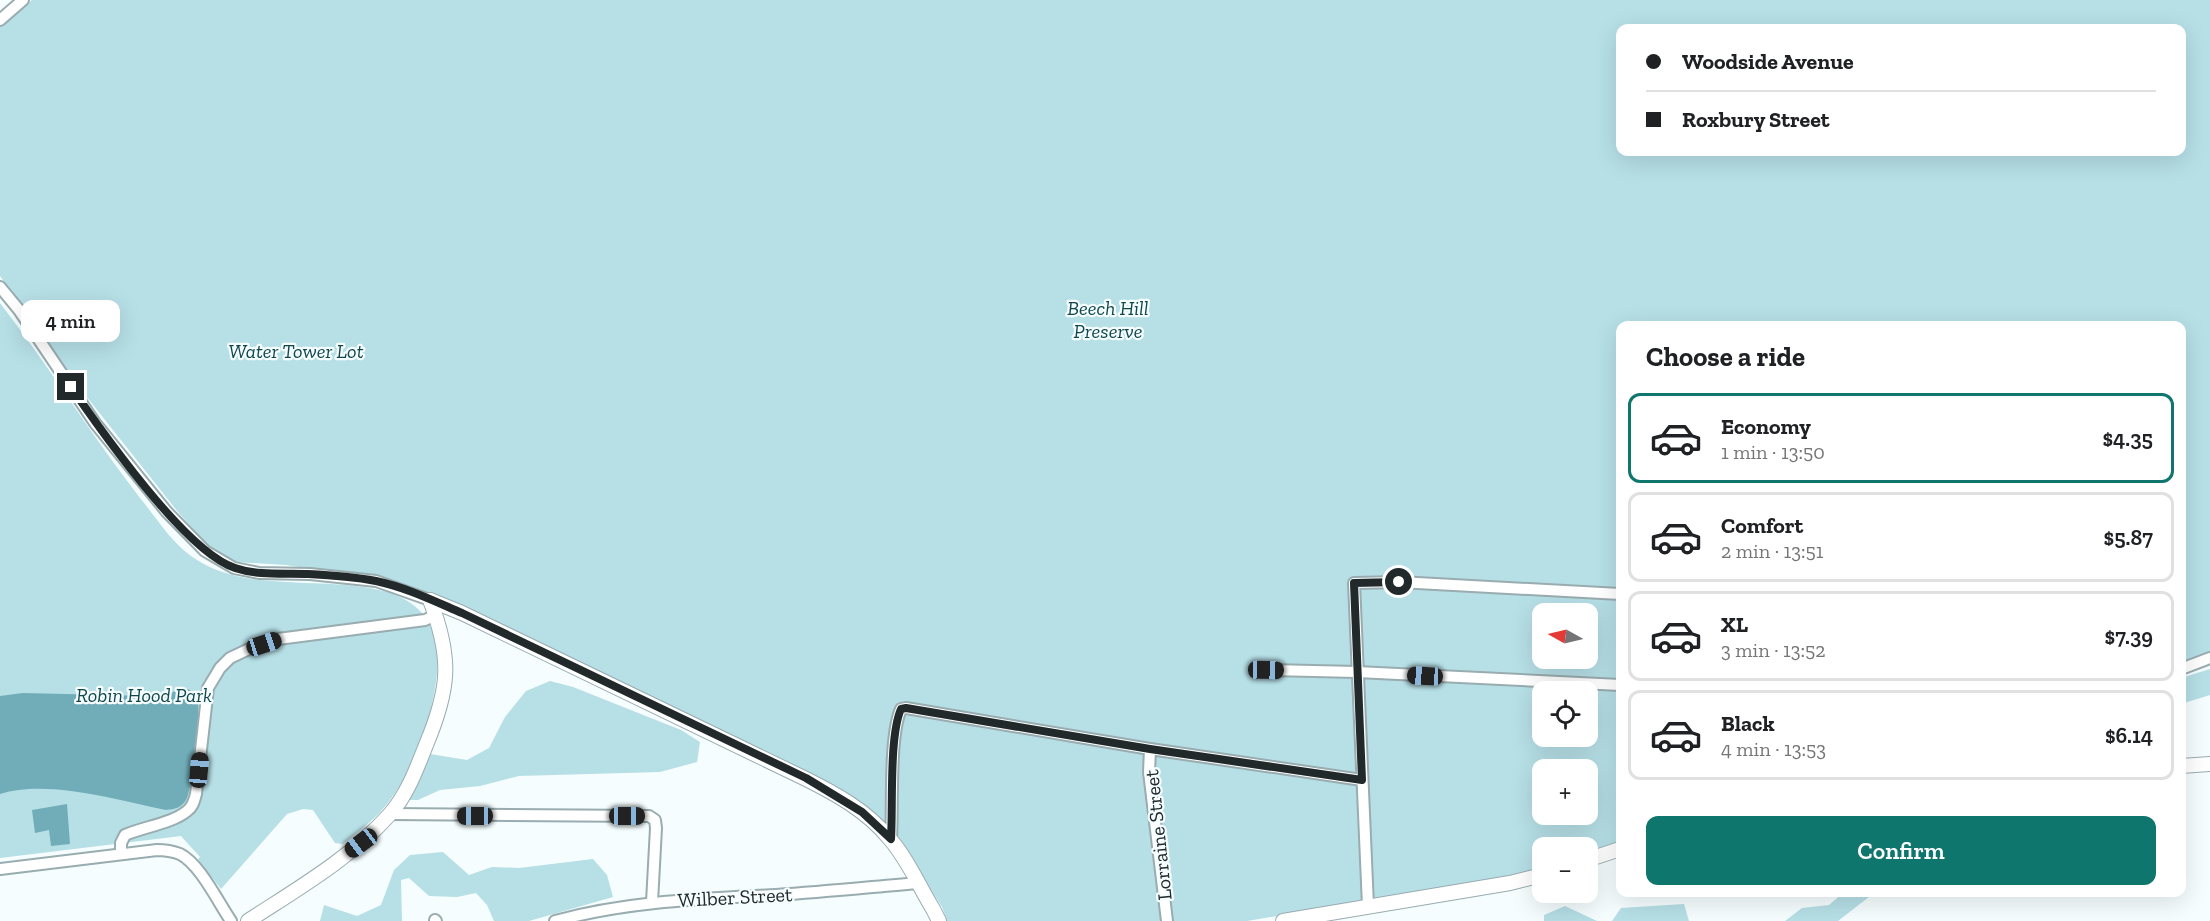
<!DOCTYPE html>
<html lang="en">
<head>
<meta charset="utf-8">
<style>
  :root { --surface:#fff; --page:#f6f6f6; --text:#202124; --muted:#757577; --line:#e0e0e0; --accent:#0f766e }
  body { margin:0; font-family:"Zilla Slab",serif; background:var(--page); color:var(--text); height:100vh; display:flex; flex-direction:column; font-size:22px; white-space:nowrap }
  * { box-sizing:border-box; margin:0 }
  p { font-size:20px; color:var(--muted) }
  .icon { flex:none; width:33px; height:33px; fill:none; stroke:currentColor; stroke-width:2; stroke-linecap:round; stroke-linejoin:round }
  .map { position:relative; flex:1; overflow:hidden }
  .details { position:absolute; left:1616px; top:321px; width:570px; height:576px; display:flex; flex-direction:column; background:var(--surface); border-radius:12px; box-shadow:0 6px 24px #0002 }
  .details>* { flex:none }
  .guide { position:absolute; left:1616px; top:24px; width:570px; height:132px; border-radius:12px; box-shadow:0 6px 24px #0002; display:grid; align-content:center; height:132px; padding:0 30px; background:var(--surface) }
  .needle { width:39px; rotate:278deg }
  .buttons { position:absolute; left:1532px; top:603px; display:grid; gap:12px }
  .buttons a { display:grid; place-items:center; width:66px; height:66px; border-radius:12px; background:var(--surface); box-shadow:0 6px 24px #0002; font-size:30px }
  .end { position:absolute; width:27px; height:27px; margin:-14px; border:8px solid #21292a; background:#fff; box-shadow:0 0 0 3px #fff }
  .from { border-radius:50% }
  .bubble { position:absolute; height:42px; border-radius:12px; background:var(--surface); box-shadow:0 6px 24px #0002; font-size:20px; font-weight:600; line-height:42px; text-align:center }
  .car { position:absolute; width:18px; height:36px; margin:-18px -9px; border-radius:8px; box-shadow:0 0 4px 2px #0007; background:linear-gradient(#222 24%,#8ab4d8 0 40%,#222 0 76%,#8ab4d8 0 86%,#222 0) }
  .guide b { display:flex; align-items:center; gap:21px; height:57px; font-size:22px }
  .guide b+b { border-top:2px solid var(--line) }
  .guide i { width:15px; height:15px; background:var(--text) }
  ul { padding:0; list-style:none }
  li { display:flex; align-items:center; gap:18px; height:90px; margin:0 12px 9px; padding:0 18px; border:3px solid var(--line); border-radius:12px }
  li div { flex:1 }
  li b { display:block; font-size:22px }
  li em { font-style:normal; font-weight:600 }
  li.selected { border-color:var(--accent) }
  li>.icon { width:54px; height:54px; stroke-width:1.5 }
  h2 { padding:0 30px; font-size:27px; line-height:72px }
  .button { display:flex; gap:12px; margin-top:auto; padding:12px 30px }
  .button a { flex:1; height:69px; border-radius:12px; background:var(--accent); color:#fff; font-size:24px; font-weight:600; line-height:69px; text-align:center }
  .map>svg:first-child { display:block }
</style>
</head>
<body>
<div class="map">
<svg width="2210" height="921" viewBox="0 0 2210 921">
  <rect width="100%" height="100%" fill="#f5fdfe"/>
  <g fill="#b6dfe6" fill-rule="evenodd">
    <path d="M32 0H2210V653L2181 663V326H1620V842L1587 853V848H1542V869L1527 874 1247 921H947L942 907 900 843 844 795 762 750 457 606 400 583 286 565 235 562 207 545 178 512 63 367 0 276V25ZM1620 28H2181V152H1620ZM1542 614H1587V658H1542ZM1542 692H1587V736H1542ZM1542 770H1587V814H1542Z"/>
    <path d="M0 303C49 366 91 435 140 498 156 517 170 541 191 556 214 573 243 579 272 581 348 588 455 570 435 688 428 731 410 779 381 811 370 823 356 833 343 844L335 843 313 810 303 809 287 814 221 889 198 859 200 857 181 836 0 858Z"/>
    <path d="M2210 669V695L2181 704V678Z"/>
    <path d="M550 681 573 687 681 730 700 742 697 762 660 772 519 776 480 786 440 790 418 800H407L430 754 467 760 489 748 505 717 526 691Z"/>
    <path d="M443 852 469 875 492 867 519 868 593 859 607 875 613 897 529 921H494L487 905 476 893 457 897 429 896 409 878 401 880 402 921H320L324 905 357 916 381 905 394 870 410 855Z"/>
    <path d="M1843 893H1874L1838 921H1785L1802 908 1829 905Z"/>
    <path d="M1684 904 1689 921H1612L1621 908Z"/>
    <path d="M1565 906 1597 921H1544V915Z"/>
  </g>
  <g fill="#71adb8">
    <path d="M183 687C190 690 194 691 197 698 202 708 192 790 186 800 181 808 175 809 166 810 117 800 47 779 0 794V696L23 693 149 696 169 694Z"/>
    <path d="M67 804 70 844 51 846 49 830 35 833 32 810Z"/>
  </g>
  <g fill="none" stroke-linecap="round" stroke-linejoin="round">
    <g stroke="#99acb0" stroke-width="14">
      <g id="street">
        <path d="M0 20 23 0"/>
        <path d="M0 287 19 310 95 423 166 511 205 551 234 568 259 573 310 574 376 581 430 600"/>
        <path d="M2181 669 2210 658"/>
        <path d="M1266 670 1357 672 1620 685"/>
        <path d="M1150 749 1149 772 1167 921"/>
        <path d="M391 814 649 816 655 820 656 828 652 902"/>
        <path d="M891 839C893 807 889 736 901 709L906 708 1150 749 1362 780"/>
        <path d="M121 853V843L125 835C143 827 173 823 187 811 193 807 194 801 196 794L208 688 220 668 230 658 249 649 278 639 425 620 436 615"/>
        <path d="M0 869 157 850C165 850 172 851 180 854 200 864 218 902 231 921"/>
        <path d="M1368 906 1354 583 1399 582 1620 594"/>
        <path d="M435 920 436 921"/>
        <path d="M555 921C629 901 701 899 776 895 824 892 871 887 918 883"/>
      </g>
    </g>
    <g stroke="#99acb0" stroke-width="16">
      <g id="secondary">
        <path d="M430 600 462 613 806 779C836 794 867 811 889 838 907 858 919 886 933 909L939 921"/>
        <path d="M2181 766 2210 764"/>
        <path d="M1587 860 1620 849"/>
        <path d="M248 921C297 889 351 858 390 814 407 795 417 768 426 745 450 688 452 658 430 600"/>
        <path d="M1283 921 1510 883 1542 875"/>
      </g>
    </g>
    <use href="#street" stroke="#fff" stroke-width="10"/>
    <use href="#secondary" stroke="#fff" stroke-width="14"/>
  </g>
  <g fill="none" stroke-linecap="round" stroke-linejoin="round">
    <path stroke="#21292a" stroke-width="8" d="M71 387C102 432 186 552 235 568 259 576 284 573 308 574 330 575 355 577 376 581 405 587 434 601 462 613L806 778 862 812 891 839C893 807 889 736 901 709L906 708 1150 749 1362 780 1354 583 1399 582"/>
  </g>
  <g text-anchor="middle" dominant-baseline="central" stroke-width="4.5" stroke-linejoin="round" paint-order="stroke">
    <g font-size="20" font-style="italic" fill="#10474f" stroke="#f5fdfe">
      <text x="1108" y="308">Beech Hill<tspan x="1108" dy="23">Preserve</tspan></text>
      <text x="296" y="351">Water Tower Lot</text>
      <text x="144" y="695">Robin Hood Park</text>
    </g>
    <g font-size="20" fill="#21292a" stroke="#f5fdfe">
      <text transform="translate(1158 835) rotate(-96)">Lorraine Street</text>
      <text transform="translate(735 897) rotate(-3)">Wilber Street</text>
    </g>
  </g>
</svg>
<div class="buttons">
<a><svg class="needle" viewBox="-14 -14 28 28"><path d="M0-13l5 13h-10z" fill="#e53935"/><path d="M0 13l5-13h-10z" fill="#757577"/></svg></a>
<a><svg class="icon" aria-label="locate" viewBox="0 0 24 24"><circle cx="12" cy="12" r="6"/><path d="M12 2v4M12 18v4M2 12h4M18 12h4"/></svg></a>
<a>+</a>
<a>−</a>
</div>
<i class="end from" style="left:1399px;top:582px"></i>
<i class="end" style="left:71px;top:387px"></i>
<div class="bubble" style="left:21px;top:300px;width:99px">4 min</div>
<i class="car" style="left:264px;top:644px;rotate:72deg"></i>
<i class="car" style="left:1266px;top:670px;rotate:91deg"></i>
<i class="car" style="left:1425px;top:676px;rotate:273deg"></i>
<i class="car" style="left:199px;top:770px;rotate:5deg"></i>
<i class="car" style="left:475px;top:816px;rotate:270deg"></i>
<i class="car" style="left:627px;top:816px;rotate:90deg"></i>
<i class="car" style="left:361px;top:843px;rotate:233deg"></i>
<div class="guide">
<b><i class="from"></i>Woodside Avenue</b>
<b><i></i>Roxbury Street</b>
</div>
<section class="details">
<h2>Choose a ride</h2>
<ul>
<li class="selected"><svg class="icon" aria-label="car" viewBox="0 0 24 24"><path d="M5 17H2v-5l4-1 3-4h7l3 4 3 1v5h-3M9 17h6M6 11h13"/><circle cx="7" cy="17" r="2"/><circle cx="17" cy="17" r="2"/></svg><div><b>Economy</b><p>1 min · 13:50</p></div><em>$4.35</em></li>
<li><svg class="icon" aria-label="car" viewBox="0 0 24 24"><path d="M5 17H2v-5l4-1 3-4h7l3 4 3 1v5h-3M9 17h6M6 11h13"/><circle cx="7" cy="17" r="2"/><circle cx="17" cy="17" r="2"/></svg><div><b>Comfort</b><p>2 min · 13:51</p></div><em>$5.87</em></li>
<li><svg class="icon" aria-label="car" viewBox="0 0 24 24"><path d="M5 17H2v-5l4-1 3-4h7l3 4 3 1v5h-3M9 17h6M6 11h13"/><circle cx="7" cy="17" r="2"/><circle cx="17" cy="17" r="2"/></svg><div><b>XL</b><p>3 min · 13:52</p></div><em>$7.39</em></li>
<li><svg class="icon" aria-label="car" viewBox="0 0 24 24"><path d="M5 17H2v-5l4-1 3-4h7l3 4 3 1v5h-3M9 17h6M6 11h13"/><circle cx="7" cy="17" r="2"/><circle cx="17" cy="17" r="2"/></svg><div><b>Black</b><p>4 min · 13:53</p></div><em>$6.14</em></li>
</ul>
<div class="button"><a>Confirm</a></div>
</section>
</div>
</body>
</html>
